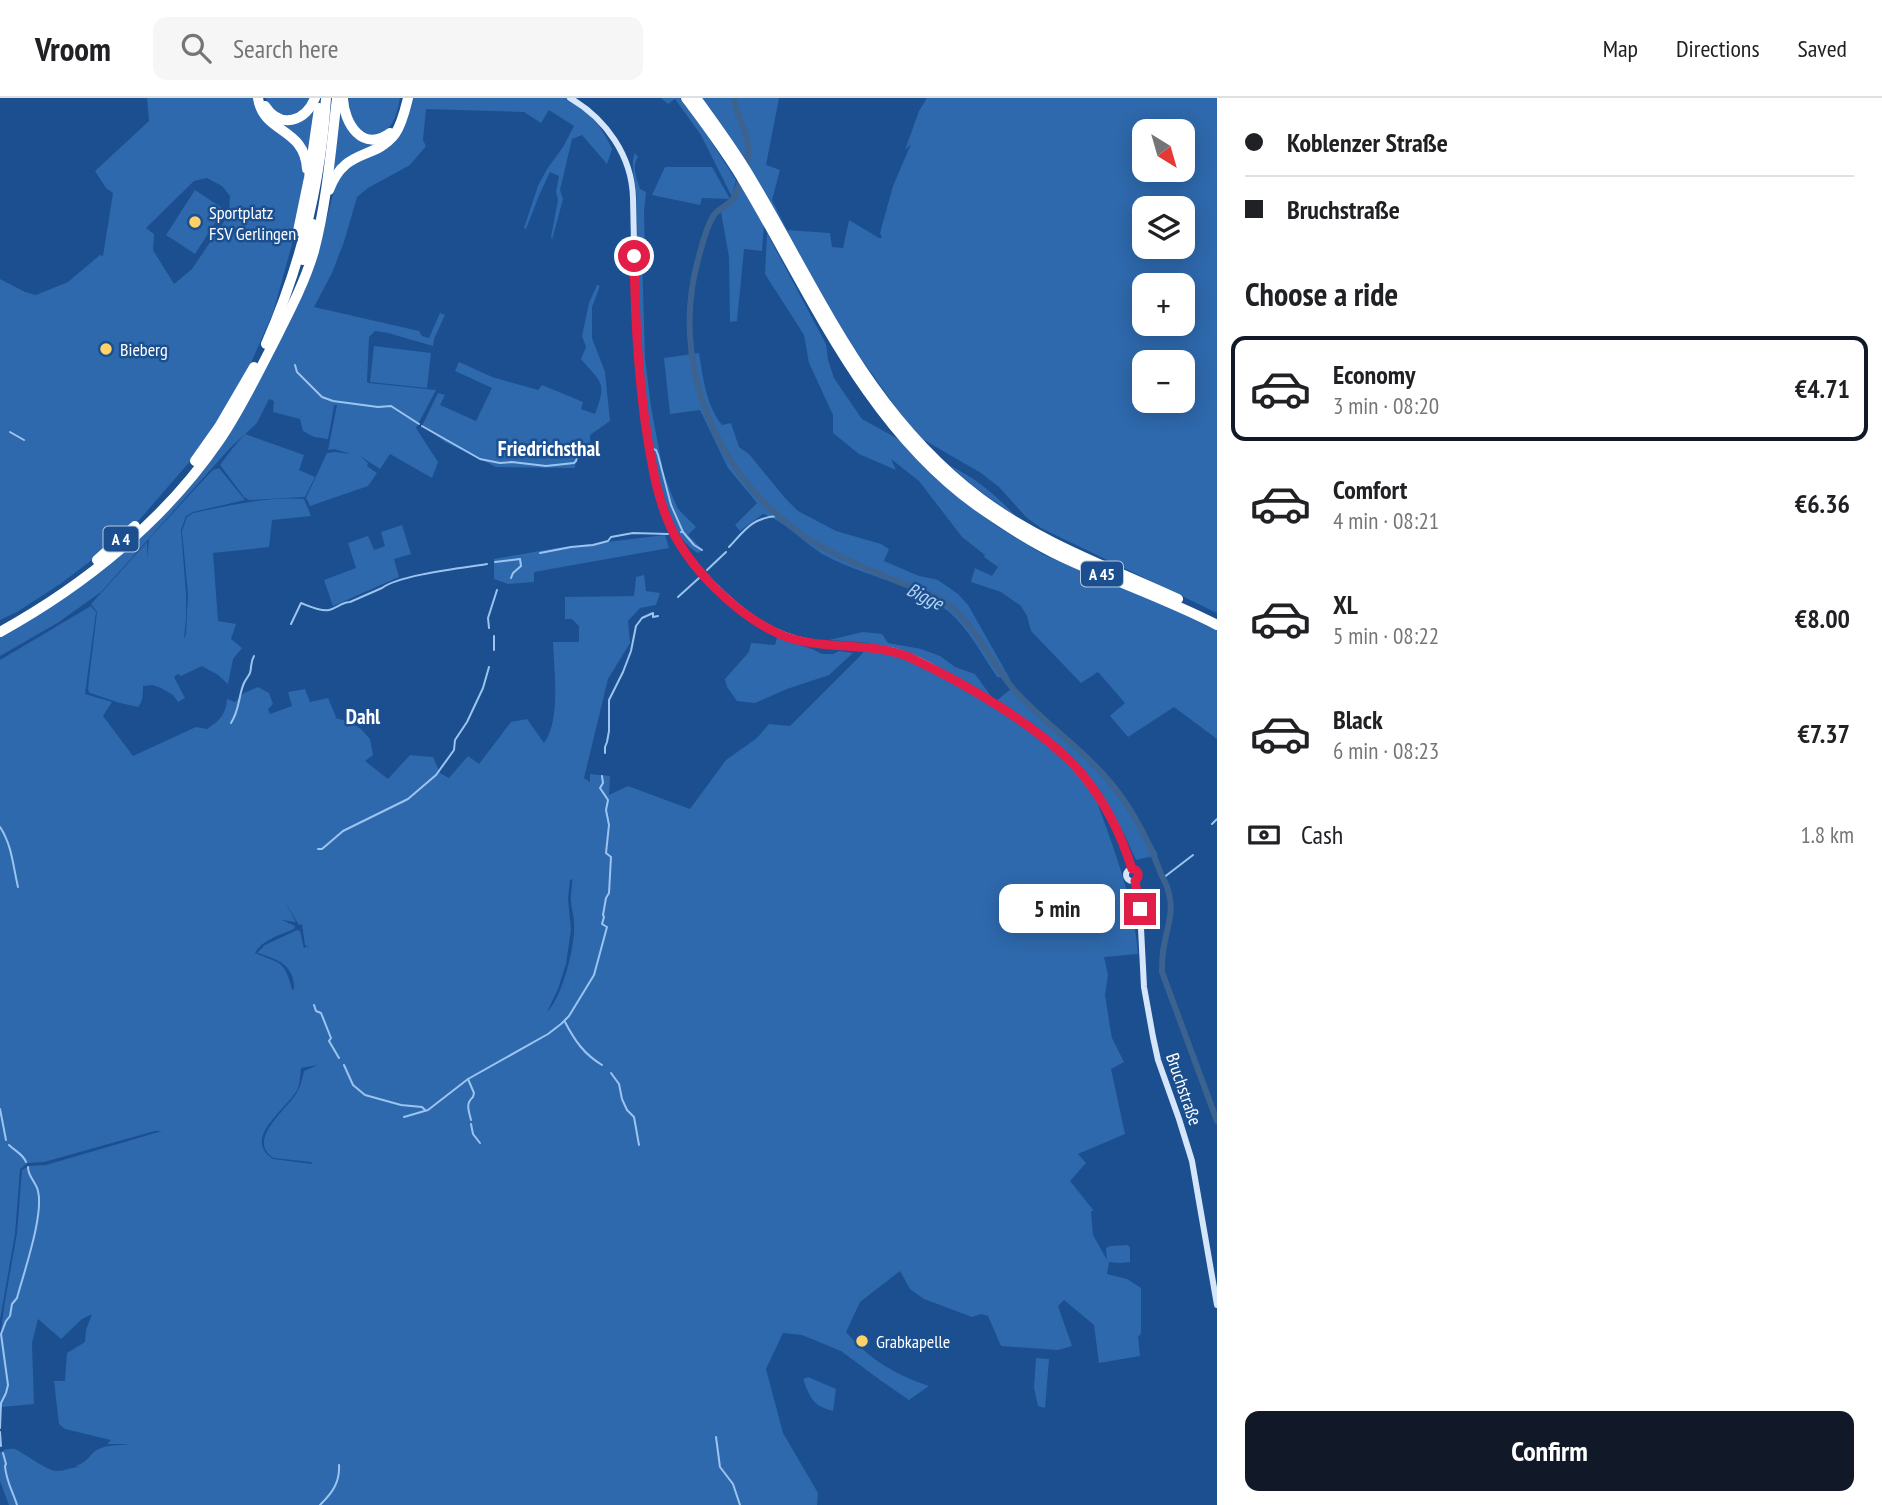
<!DOCTYPE html>
<html lang="en">
<head>
<meta charset="utf-8">
<style>
  :root { --surface:#fff; --page:#f6f6f6; --text:#202124; --muted:#757577; --line:#e0e0e0; --accent:#111827 }
  body { margin:0; font-family:"PT Sans Narrow",sans-serif; background:var(--page); color:var(--text); height:100vh; display:flex; flex-direction:column; font-size:26px; white-space:nowrap }
  * { box-sizing:border-box; margin:0 }
  p { font-size:23px; color:var(--muted) }
  .icon { flex:none; width:38px; height:38px; fill:none; stroke:currentColor; stroke-width:2; stroke-linecap:round; stroke-linejoin:round }
  .map { position:relative; flex:1; overflow:hidden }
  .sheet { display:flex; flex-direction:column; background:var(--surface); width:665px }
  .sheet>* { flex:none }
  .guide { display:grid; align-content:center; height:154px; padding:0 28px; background:var(--surface) }
  .needle { width:46px; rotate:143deg }
  .fabs { position:absolute; left:1132px; top:21px; display:grid; gap:14px }
  .fabs a { display:grid; place-items:center; width:63px; height:63px; border-radius:14px; background:var(--surface); box-shadow:0 4px 18px #0003; font-size:35px }
  .end { position:absolute; width:32px; height:32px; margin:-16px; border:9px solid #e11d48; background:#fff; box-shadow:0 0 0 4px #fff }
  .from { border-radius:50% }
  .bubble { position:absolute; height:49px; border-radius:14px; background:var(--surface); box-shadow:0 4px 18px #0003; font-size:23px; font-weight:700; line-height:49px; text-align:center }
  .guide b { display:flex; align-items:center; gap:24px; height:66px; font-size:26px }
  .guide b+b { border-top:2px solid var(--line) }
  .guide i { width:18px; height:18px; background:var(--text) }
  ul { padding:0; list-style:none }
  li { display:flex; align-items:center; gap:21px; height:105px; margin:0 14px 10px; padding:0 14px; border:4px solid transparent; border-radius:14px }
  li div { flex:1 }
  li b { display:block; font-size:26px }
  li em { font-style:normal; font-weight:700 }
  li.on { border-color:var(--accent) }
  li>.icon { width:63px; height:63px; stroke-width:1.5 }
  h2 { padding:0 28px; font-size:32px; line-height:84px }
  .pay { display:flex; align-items:center; gap:18px; height:77px; padding:0 28px; font-size:26px }
  .pay p { margin-inline-start:auto }
  .primary-button { display:flex; gap:14px; margin-top:auto; padding:14px 28px }
  .primary-button a { flex:1; height:80px; border-radius:14px; background:var(--accent); color:#fff; font-size:28px; font-weight:700; line-height:80px; text-align:center }
  header { display:flex; align-items:center; gap:42px; box-sizing:border-box; height:98px; padding:0 35px; background:var(--surface); border-bottom:2px solid var(--line) }
  header strong { font-size:33px }
  nav { display:flex; gap:38px; margin-inline-start:auto; font-size:24px }
  .search { width:490px; height:63px; background:var(--page); display:flex; align-items:center; gap:18px; box-sizing:border-box; padding:0 24px; border-radius:14px; color:var(--muted); font-size:26px }
  main { display:flex; flex:1; min-height:0 }
  .map>svg:first-child { display:block }
</style>
</head>
<body>
<header>
<strong>Vroom</strong>
<div class="search"><svg class="icon" aria-label="search" viewBox="0 0 24 24"><circle cx="10" cy="10" r="6"/><path d="M15 15l6 6"/></svg>Search here</div>
<nav><a>Map</a><a>Directions</a><a>Saved</a></nav>
</header>
<main>
<div class="map">
<svg width="1217" height="1407" viewBox="0 0 1217 1407">
  <rect width="100%" height="100%" fill="#1b4f8f"/>
  <g fill="#2e69ad" fill-rule="evenodd">
    <path d="M147 0H255C257 25 281 37 300 51L305 74 302 94 294 139 273 215 247 274 199 353 140 421 112 447 60 486 17 514 0 522V181L25 194 36 197 68 184 100 157 103 158 113 95 106 90 95 73 149 23ZM207 80 222 88 230 98 229 116 192 171 174 186 153 152 154 136 146 130 194 83Z"/>
    <path d="M266 0H310L300 16 283 18 269 8Z"/>
    <path d="M349 0H400C396 21 392 35 369 38L350 24Z"/>
    <path d="M411 0H566C589 14 601 26 612 51L607 66 582 37 572 41 560 92 563 101 552 142 551 139 558 102 556 94 559 78 550 74 540 95 526 131 524 130 538 88 547 71 563 49 574 28 549 12 541 25 524 14 426 11 423 42 426 48 410 67 368 90 357 99 344 144 332 175 314 209 419 233 422 238 429 240 440 215 445 217 434 241 433 248 388 235 375 233 369 239 367 284 369 285 436 292 416 330 438 364 432 380 390 356 380 371 360 358 368 365 367 368 377 375 368 388 310 408 306 400 327 355 335 354 351 356 334 351 328 352 337 307H333L334 308 328 341 314 339 303 333 300 321 273 314 274 303 269 301 257 325 230 350 101 494 59 524 0 558V537L53 507 189 386 304 194 321 142 336 85 343 75 354 66 388 48Z"/>
    <path d="M661 0H680L705 34 736 82 732 99 701 37 675 1 668 6Z"/>
    <path d="M702 0H779L766 67 780 72 772 102 787 132 830 135 832 149 843 150 849 122 879 140H882L880 135 893 88 911 46 905 52 919 13 927 0H1217V515L1041 430 1026 419 999 389 981 375 924 342 907 325 842 234ZM1144 33H1183V72H1144ZM1144 110H1183V149H1144ZM1144 187H1183V226H1144ZM1144 264H1183V303H1144Z"/>
    <path d="M313 13 309 55 299 40 270 19H306Z"/>
    <path d="M341 14 346 28 351 35 386 42 333 75Z"/>
    <path d="M635 55 638 59C631 68 637 81 640 91L646 94 644 114 645 157 642 158 645 260 651 309 663 373 671 395 678 411 696 429 688 437 703 452 698 455C638 424 638 188 637 124 636 114 637 103 636 92 635 79 630 67 635 55Z"/>
    <path d="M665 69H712L730 101 702 100 700 107 652 97Z"/>
    <path d="M740 86 764 126 762 153 744 151 737 223 730 224 729 159 721 114 734 103Z"/>
    <path d="M195 92 224 111 195 156 166 137Z"/>
    <path d="M767 135 826 246 828 262 834 280 862 321 900 342 970 408 995 427 1044 457 1150 500 1217 532V641L1174 609 1128 639 1110 618 1125 605 1098 574 1081 585 1031 533 1027 518 1021 508 1001 494 971 484 975 470 992 478 998 469 984 459 985 457 962 439 919 383 891 361 896 372 859 356 833 335V317L809 265 804 237 765 176Z"/>
    <path d="M597 187 600 188 592 209V240L605 274 610 323 590 337V347L576 350 575 370 496 369 445 344 422 328 438 295 445 297 440 307 476 323 492 290 455 273 459 264 492 279 538 292 542 287 583 304 581 311 595 316C607 284 602 286 581 261L586 249 582 238 589 205Z"/>
    <path d="M374 248 431 255 427 290 370 284Z"/>
    <path d="M699 255C703 280 706 307 722 327L731 325 739 349 749 356 785 400 798 413 836 433 881 446 889 451 884 463 919 478 938 482 958 496 968 507 1010 581 997 579C982 557 969 531 949 514 914 485 865 479 826 458 804 446 787 424 763 416L740 433 735 427 757 405 728 370 700 312 670 316 664 260Z"/>
    <path d="M245 336 304 357 299 372 315 379 305 399 249 402 244 399 220 367 232 351Z"/>
    <path d="M949 367C979 382 996 398 1019 421L973 388Z"/>
    <path d="M219 370 245 402 193 414 186 418 181 432 186 496V520L184 541 186 536 188 496 182 433 187 419 193 415C229 408 267 398 304 401L311 418 272 422 269 449 213 455 218 523 236 526 231 541 242 550 233 561 228 586 218 577 202 568 181 578 178 576 174 579 185 600 178 604 173 597 161 590 153 587 143 588C143 595 143 604 138 609L120 605 90 595 88 592 89 581 97 514 91 506 147 444V460L149 441 207 378 213 372Z"/>
    <path d="M402 427 411 456 394 461 399 479 333 508 324 482 356 470 348 445 368 438 374 452 385 448 381 434Z"/>
    <path d="M665 437 669 450 534 474V484L508 486 494 481V461L557 450Z"/>
    <path d="M644 477 646 493 660 495 656 507 640 510 628 523 630 545 608 581 584 680 590 684V676L610 678 609 697 628 688 690 711 726 662 757 640 769 626 790 628 861 557 870 545 829 542 863 534 882 536 888 545 921 551 940 558 955 569 975 576 995 604 1011 591 1110 680 1136 717 1158 757 1136 762 1125 738 1105 702 1098 707C1116 756 1134 804 1138 856L1104 859 1108 877 1105 897 1110 929 1112 940 1124 964 1111 971 1125 1036 1078 1056 1086 1065 1070 1083 1094 1113H1091L1093 1137 1107 1162 1106 1150 1111 1148 1128 1147 1130 1150V1164L1120 1165 1109 1164 1107 1176 1127 1181 1141 1190V1235L1138 1239 1140 1258 1099 1265 1094 1227 1064 1202 1058 1208 1072 1248 1058 1252 1001 1248 988 1218 981 1216 972 1219 924 1201 910 1191 900 1173 860 1204 846 1234C870 1262 894 1276 929 1288L909 1302 880 1282 841 1253 802 1237 783 1235 766 1271 783 1335 818 1395 817 1407H9L0 1383V1354C5 1351 10 1350 15 1351 25 1356 49 1374 57 1373 65 1373 72 1369 80 1369L75 1368C90 1364 88 1356 99 1351 108 1346 119 1348 129 1346H107L111 1342 65 1331 59 1326 54 1283H65L67 1255 85 1244 86 1232 92 1216 82 1221 61 1241 38 1221 32 1245 34 1306 1 1309 0 1318V1240L4 1209 17 1135 22 1072 29 1068 46 1067 162 1033H155L44 1064 28 1065 20 1071 15 1136 0 1222V562L91 508 96 514 85 596 112 604 103 618 133 658 196 629 207 631C219 623 226 617 227 601L235 604 244 595 258 589 269 595 273 606 268 611 270 616 292 608 288 594 305 591 310 604 328 600 336 619 335 620 350 624 361 631 370 641 373 657 365 663 388 681 410 657 433 659 440 675 449 680 468 658 479 666 511 624 527 621 544 645C561 623 554 571 553 544H579V528L572 521H565V499L634 498 636 479ZM572 781C573 788 570 795 571 803 571 810 574 818 574 825 576 846 562 900 547 914L558 891 566 866 571 832 568 801 570 782ZM283 788 285 804 299 827 302 826 305 847 309 849H305L304 851 300 833 297 832 265 847 257 855C278 861 295 867 294 892L292 891C284 862 281 866 255 855 262 842 280 837 294 831L295 828 282 822 296 824 285 804ZM318 967 304 973C302 982 300 991 294 999 284 1013 246 1044 274 1060L311 1064 312 1066 273 1061C241 1040 287 1011 297 992 300 986 300 978 301 970Z"/>
    <path d="M777 540 812 551 822 556H833L839 553 853 555 829 577 787 591 755 605 737 603 727 589 725 581 749 554 751 545 775 547Z"/>
    <path d="M1036 1260 1049 1261 1045 1310 1038 1308 1034 1290Z"/>
    <path d="M808 1279 836 1291 833 1313C813 1308 810 1300 803 1281Z"/>
  </g>
  <g fill="none" stroke-linecap="round" stroke-linejoin="round">
    <g stroke="#9cc4f0" stroke-width="2">
      <path d="M295 267 297 274 322 299 333 303 378 309 391 308 419 326"/>
      <path d="M422 328 480 361 500 365 512 364 546 368 574 365 576 363 578 355 581 353"/>
      <path d="M10 334 24 342"/>
      <path d="M653 351 656 352 658 357 671 407 683 434"/>
      <path d="M681 434H683L694 447 702 452"/>
      <path d="M729 449C745 432 752 420 777 418"/>
      <path d="M540 455 571 449 593 447 608 443 611 439 633 435 668 436"/>
      <path d="M495 464 520 461 521 468 513 475 511 480"/>
      <path d="M707 472 726 454"/>
      <path d="M678 499 699 480"/>
      <path d="M291 526 301 505C309 508 321 514 329 512 337 510 342 504 350 504L382 490C399 477 462 470 487 466"/>
      <path d="M489 530 488 520 497 492"/>
      <path d="M494 552V538"/>
      <path d="M231 625C240 611 238 599 244 585 245 583 249 577 250 575 252 568 250 565 254 558"/>
      <path d="M605 655V649L607 644 609 633V602L623 574 631 553 636 528 642 520 653 515V519L658 518"/>
      <path d="M1212 726 1217 721"/>
      <path d="M0 729C12 747 13 768 18 789"/>
      <path d="M318 751H322L343 733 408 701 436 677 454 652 455 642 467 624 483 590 489 569"/>
      <path d="M1163 780 1193 757"/>
      <path d="M314 907 316 913 321 915 331 940 329 943 339 960"/>
      <path d="M565 924C575 943 584 956 602 967"/>
      <path d="M344 967 353 987 365 997 401 1007 422 1009 425 1012"/>
      <path d="M611 975 619 986 622 1001 627 1012 634 1019 639 1047"/>
      <path d="M468 981 474 995 473 999C465 1006 469 1013 471 1022"/>
      <path d="M0 1011 6 1042"/>
      <path d="M404 1019 428 1012 468 981 548 936 561 926 569 918 594 877 607 829 602 826 604 819 603 817 606 800 609 795 611 759 606 755 609 727 606 712 608 702 600 690 603 685 602 678"/>
      <path d="M471 1026 473 1036 480 1045"/>
      <path d="M9 1047C15 1053 23 1056 26 1064"/>
      <path d="M0 1330 1 1305 6 1295 8 1287 1 1236 6 1223 10 1218 12 1206 17 1200C24 1174 44 1117 38 1093 36 1084 28 1079 28 1069"/>
      <path d="M0 1334 1 1348"/>
      <path d="M716 1339 720 1369 733 1386 740 1407"/>
      <path d="M3 1355 6 1366 5 1368C6 1383 13 1394 17 1407"/>
      <path d="M320 1407C332 1395 340 1385 339 1367"/>
    </g>
    <g stroke="#3c6290" stroke-width="6">
      <path d="M734 0C737 26 756 41 745 70"/>
      <path d="M741 80C739 86 737 94 734 100 729 107 719 110 714 117 706 129 702 147 698 162 671 259 711 368 792 429 799 434 805 440 813 444 840 460 870 472 899 484 914 490 930 495 943 503 976 525 990 564 1015 593 1042 623 1076 646 1103 676 1129 704 1148 741 1161 776 1164 782 1168 789 1169 796 1174 813 1167 830 1164 848 1162 856 1162 865 1162 874L1217 1023"/>
    </g>
    <g stroke="#d6e6fa" stroke-width="6">
      <path d="M570 0C606 21 632 58 633 100 635 182 635 261 648 343 654 375 659 406 673 435 683 454 697 470 712 485 740 513 769 537 810 544 837 549 866 546 894 553 920 560 946 577 970 591 1051 639 1101 678 1132 771"/>
      <circle cx="1132" cy="777" r="6"/>
      <path d="M1135 783 1140 811 1144 889 1153 939 1158 962 1179 1021 1192 1063 1217 1207"/>
    </g>
    <g stroke="#fff" stroke-width="10">
      <path d="M258 0C263 36 305 29 307 71"/>
      <path d="M343 0C344 26 363 55 390 35"/>
      <path d="M686 0C707 28 729 57 746 87 813 200 866 327 976 407 1003 426 1032 445 1062 459 1113 483 1167 501 1217 527"/>
      <path d="M696 0C715 26 734 52 750 79 820 196 867 315 980 400 1040 445 1111 470 1178 501"/>
      <path d="M265 8C281 32 306 23 315 0"/>
      <path d="M329 92C345 49 374 63 395 36 402 26 405 12 408 0"/>
      <path d="M298 133 309 80 319 10"/>
      <path d="M303 162 313 126"/>
      <path d="M266 246C300 169 321 84 326 0"/>
      <path d="M195 363 219 329 254 269"/>
      <path d="M97 462 135 428"/>
      <path d="M0 534C85 487 164 423 219 343 239 314 255 281 271 250 287 218 304 187 314 153 327 103 331 51 337 0"/>
    </g>
  </g>
  <g fill="none" stroke-linecap="round" stroke-linejoin="round">
    <path stroke="#e11d48" stroke-width="9" d="M634 158C635 221 638 282 648 343 653 373 658 402 671 430 691 472 737 517 779 536 820 554 867 542 909 559 964 585 1042 629 1082 676 1105 704 1121 736 1132 771L1136 772 1138 775V779L1135 783 1140 811"/>
  </g>
  <g fill="#ffd166" stroke="#1b4f8f" stroke-width="2.5">
    <circle cx="195" cy="124" r="7"/>
    <circle cx="106" cy="251" r="7"/>
    <circle cx="862" cy="1243" r="7"/>
  </g>
  <g text-anchor="middle" dominant-baseline="central" stroke-width="5" stroke-linejoin="round" paint-order="stroke">
    <g fill="#1b4f8f" stroke="#bbcadd" stroke-width="2">
      <rect x="103.5" y="428.5" width="35" height="25" rx="5"/>
      <rect x="1081" y="463.5" width="42" height="25" rx="5"/>
    </g>
    <g font-size="16" font-weight="bold" fill="#fff">
      <text x="121" y="441">A 4</text>
      <text x="1102" y="476">A 45</text>
    </g>
    <g font-size="18" fill="#fff" stroke="#1b4f8f" text-anchor="start">
      <text x="209" y="114">Sportplatz<tspan x="209" dy="21">FSV Gerlingen</tspan></text>
      <text x="120" y="251">Bieberg</text>
      <text x="876" y="1243">Grabkapelle</text>
    </g>
    <g font-size="18" fill="#fff" stroke="#1b4f8f">
      <text transform="translate(1184 991) rotate(71)">Bruchstraße</text>
    </g>
    <g font-size="19" font-style="italic" fill="#b5d3f5" stroke="#1b4f8f">
      <text transform="translate(925 498) rotate(26)">Bigge</text>
    </g>
    <g font-size="21" font-weight="bold" fill="#fff" stroke="#1b4f8f">
      <text x="549" y="350">Friedrichsthal</text>
      <text x="363" y="618">Dahl</text>
    </g>
  </g>
</svg>
<div class="fabs">
<a><svg class="needle" viewBox="-14 -14 28 28"><path d="M0-13l5 13h-10z" fill="#e53935"/><path d="M0 13l5-13h-10z" fill="#757577"/></svg></a>
<a><svg class="icon" aria-label="layers" viewBox="0 0 24 24"><path d="M12 4l9 5-9 5-9-5zM3 14l9 5 9-5"/></svg></a>
<a>+</a>
<a>−</a>
</div>
<i class="end from" style="left:634px;top:158px"></i>
<i class="end" style="left:1140px;top:811px"></i>
<div class="bubble" style="left:999px;top:786px;width:116px">5 min</div>
</div>
<section class="sheet">
<div class="guide">
<b><i class="from"></i>Koblenzer Straße</b>
<b><i></i>Bruchstraße</b>
</div>
<h2>Choose a ride</h2>
<ul>
<li class="on"><svg class="icon" aria-label="car" viewBox="0 0 24 24"><path d="M5 17H2v-5l4-1 3-4h7l3 4 3 1v5h-3M9 17h6M6 11h13"/><circle cx="7" cy="17" r="2"/><circle cx="17" cy="17" r="2"/></svg><div><b>Economy</b><p>3 min · 08:20</p></div><em>€4.71</em></li>
<li><svg class="icon" aria-label="car" viewBox="0 0 24 24"><path d="M5 17H2v-5l4-1 3-4h7l3 4 3 1v5h-3M9 17h6M6 11h13"/><circle cx="7" cy="17" r="2"/><circle cx="17" cy="17" r="2"/></svg><div><b>Comfort</b><p>4 min · 08:21</p></div><em>€6.36</em></li>
<li><svg class="icon" aria-label="car" viewBox="0 0 24 24"><path d="M5 17H2v-5l4-1 3-4h7l3 4 3 1v5h-3M9 17h6M6 11h13"/><circle cx="7" cy="17" r="2"/><circle cx="17" cy="17" r="2"/></svg><div><b>XL</b><p>5 min · 08:22</p></div><em>€8.00</em></li>
<li><svg class="icon" aria-label="car" viewBox="0 0 24 24"><path d="M5 17H2v-5l4-1 3-4h7l3 4 3 1v5h-3M9 17h6M6 11h13"/><circle cx="7" cy="17" r="2"/><circle cx="17" cy="17" r="2"/></svg><div><b>Black</b><p>6 min · 08:23</p></div><em>€7.37</em></li>
</ul>
<div class="pay"><svg class="icon" aria-label="cash" viewBox="0 0 24 24"><path d="M3 7h18v10H3z"/><circle cx="12" cy="12" r="2"/></svg>Cash<p>1.8 km</p></div>
<div class="primary-button"><a>Confirm</a></div>
</section>
</main>
</body>
</html>
